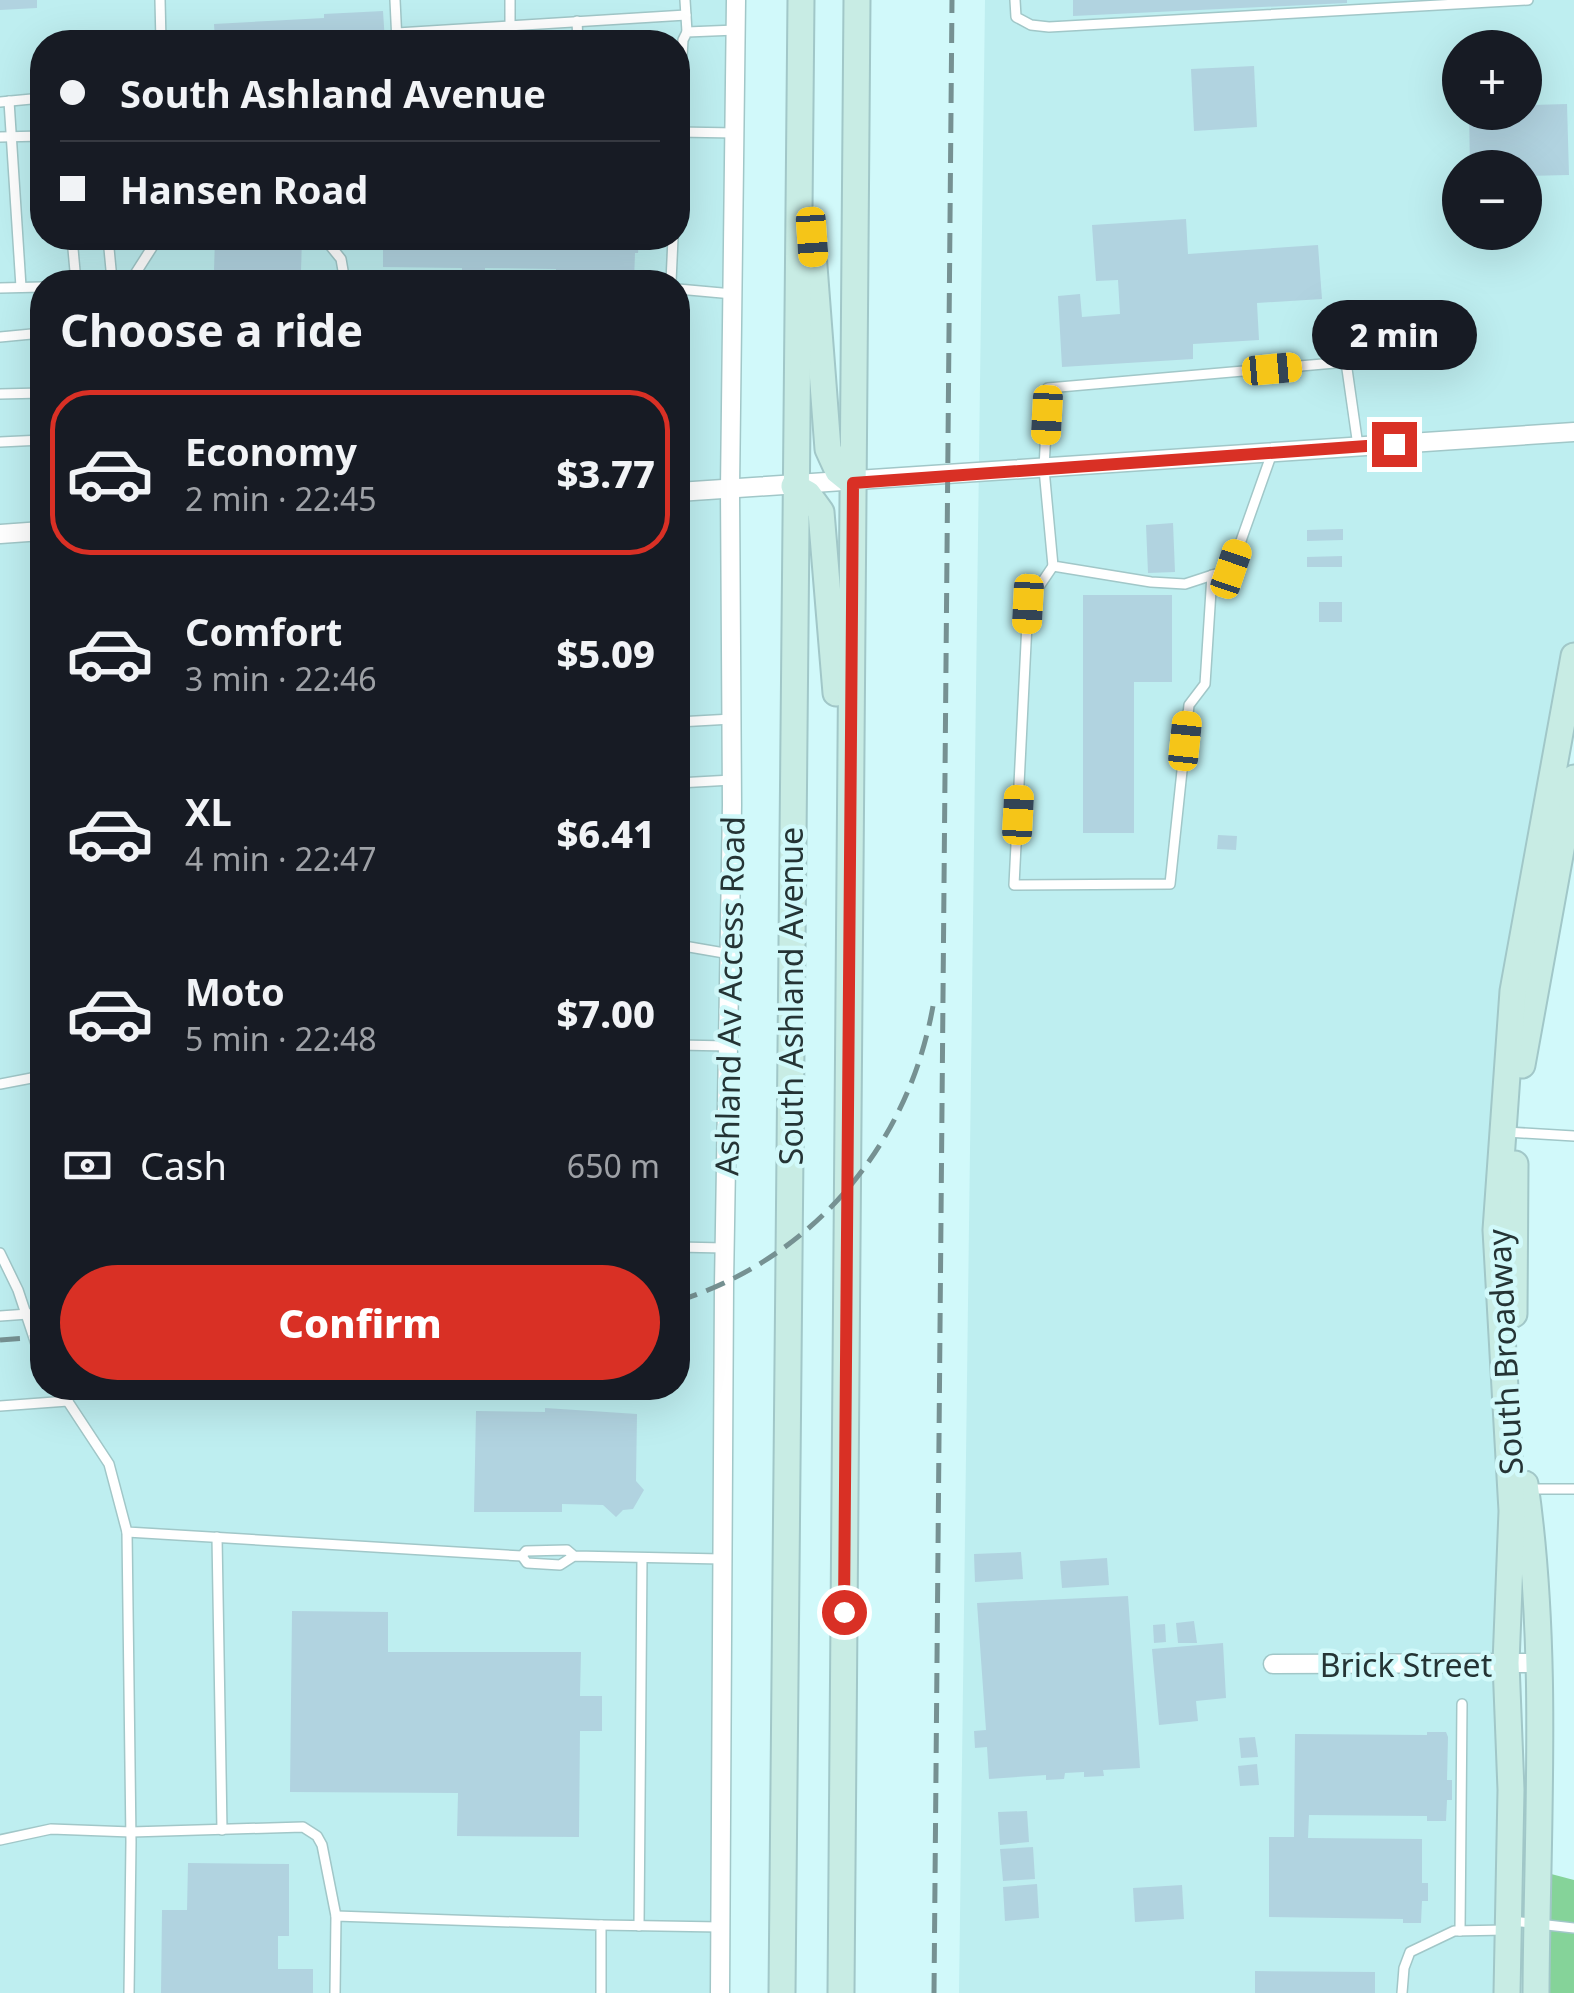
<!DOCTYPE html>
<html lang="en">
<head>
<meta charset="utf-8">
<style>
  :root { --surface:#171b24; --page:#20242c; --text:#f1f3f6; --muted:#9ea1a6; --line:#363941; --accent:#d93025 }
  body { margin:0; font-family:"Noto Sans",sans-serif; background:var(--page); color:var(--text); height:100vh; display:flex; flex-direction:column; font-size:38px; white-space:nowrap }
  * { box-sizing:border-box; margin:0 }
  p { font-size:32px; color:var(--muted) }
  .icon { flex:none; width:55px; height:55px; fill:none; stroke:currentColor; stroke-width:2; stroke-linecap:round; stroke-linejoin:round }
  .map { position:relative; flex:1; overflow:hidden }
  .sheet { position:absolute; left:30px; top:270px; width:660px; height:1130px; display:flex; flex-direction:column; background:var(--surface); border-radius:40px; box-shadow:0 10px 40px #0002 }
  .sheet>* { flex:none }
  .top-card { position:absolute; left:30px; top:30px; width:660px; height:220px; border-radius:40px; box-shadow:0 10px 40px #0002; display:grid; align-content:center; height:220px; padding:0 30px; background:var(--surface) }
  .controls { position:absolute; left:1442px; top:30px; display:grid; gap:20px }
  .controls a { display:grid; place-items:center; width:100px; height:100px; border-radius:50%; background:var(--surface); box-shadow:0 10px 40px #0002; font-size:50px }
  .end { position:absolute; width:45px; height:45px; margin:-22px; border:12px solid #d93025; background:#fff; box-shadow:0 0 0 5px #fff }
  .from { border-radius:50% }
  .bubble { position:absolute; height:70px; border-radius:35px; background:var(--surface); box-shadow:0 10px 40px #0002; font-size:32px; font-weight:800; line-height:70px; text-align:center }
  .car { position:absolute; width:30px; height:60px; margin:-30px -15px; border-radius:12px; box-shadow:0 0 8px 2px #0007; background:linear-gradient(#f5c518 24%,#345 0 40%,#f5c518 0 76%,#345 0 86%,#f5c518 0) }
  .top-card b { display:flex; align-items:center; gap:35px; height:95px; font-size:38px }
  .top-card b+b { border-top:2px solid var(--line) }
  .top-card i { width:25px; height:25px; background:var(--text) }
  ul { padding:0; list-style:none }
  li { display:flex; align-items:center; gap:30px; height:165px; margin:0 20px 15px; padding:0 10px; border:5px solid transparent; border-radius:40px }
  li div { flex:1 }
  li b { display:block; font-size:38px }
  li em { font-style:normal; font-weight:800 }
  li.on { border-color:var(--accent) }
  li>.icon { width:90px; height:90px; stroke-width:1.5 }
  h2 { padding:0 30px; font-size:45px; line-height:120px }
  .pay { display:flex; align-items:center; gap:25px; height:110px; padding:0 30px; font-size:38px }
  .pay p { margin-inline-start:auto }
  .action { display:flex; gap:20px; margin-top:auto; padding:20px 30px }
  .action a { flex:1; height:115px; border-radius:60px; background:var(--accent); color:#fff; font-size:40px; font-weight:800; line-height:115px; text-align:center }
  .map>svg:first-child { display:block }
</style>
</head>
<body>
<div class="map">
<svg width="1574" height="1993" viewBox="0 0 1574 1993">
  <rect width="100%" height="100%" fill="#d1f9fa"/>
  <g fill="#beeef0" fill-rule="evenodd">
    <path d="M0 0H735L720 1993H0ZM42 42H678V238H42ZM42 282H678V1388H42Z"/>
    <path d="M985 0H1574V656L1524 922 1500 1320 1507 1993H959ZM1460 48H1525V112H1460ZM1460 168H1525V232H1460Z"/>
  </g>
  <path fill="#85d399" d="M1536 1870 1574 1880V1993H1536Z"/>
  <g fill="#b1d3e0">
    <path d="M0 0H37V8L0 10Z"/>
    <path d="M1073 0H1347V3L1073 16Z"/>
    <path d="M383 11 385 42H215L214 24 324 18V14Z"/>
    <path d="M1254 66 1257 127 1194 131 1191 69Z"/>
    <path d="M1525 75H1530L1531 105 1567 104 1569 175 1525 176V168H1470L1469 112H1525Z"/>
    <path d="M1186 219 1188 254 1318 245 1322 299 1257 303 1259 340 1193 344V359L1062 367 1058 296 1080 294 1082 317 1120 314 1118 280 1096 281 1092 225Z"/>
    <path d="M215 238H302L301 272 214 271Z"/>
    <path d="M383 238H639L638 253H635L634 282H556V269L485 268V272H462V268L383 267Z"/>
    <path d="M1173 523 1175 572 1148 573 1146 525Z"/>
    <path d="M1343 529V540L1307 541V530Z"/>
    <path d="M1342 556V567H1307V557Z"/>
    <path d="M1083 595H1172V682H1134V833H1083Z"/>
    <rect x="1319" y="602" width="23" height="20"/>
    <path d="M1218 835 1237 836 1236 850 1217 849Z"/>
    <path d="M545 1408 637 1414 636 1481 644 1490 633 1509 623 1510 616 1517 603 1505 562 1504V1512H474L476 1411 545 1412Z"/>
    <path d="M1021 1552 1023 1579 975 1582 974 1554Z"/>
    <path d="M1107 1558 1109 1585 1062 1588 1060 1561Z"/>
    <path d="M1128 1596 1140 1768 1103 1770 1104 1776 1084 1777V1772L1065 1773 1064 1779 1046 1780V1775L989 1779 987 1747 975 1748 974 1731 986 1730 977 1603Z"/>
    <path d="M292 1611 388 1612V1652H581L580 1696H602V1731H580L579 1837 457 1836 458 1793 290 1792Z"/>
    <path d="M1194 1621 1197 1643H1178L1176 1623Z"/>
    <path d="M1165 1624 1166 1642 1154 1643 1153 1625Z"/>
    <path d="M1223 1643 1226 1698 1196 1701 1198 1721 1159 1725 1152 1649Z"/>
    <path d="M1427 1732H1446L1448 1737 1447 1780H1452V1800H1447L1446 1821H1427V1816L1309 1815 1308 1838 1422 1839V1883H1428V1901H1422L1421 1923H1403V1919L1269 1917V1837H1294L1295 1734 1427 1735Z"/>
    <path d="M1255 1737 1258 1757 1241 1758 1239 1738Z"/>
    <path d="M1257 1764 1259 1785 1240 1786 1238 1766Z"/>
    <path d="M1027 1811 1029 1842 1000 1845 998 1812Z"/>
    <path d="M1033 1847 1035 1879 1003 1881 1000 1849Z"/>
    <path d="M188 1863 289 1864V1936H278V1969H313V1993H161L162 1910H187Z"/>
    <path d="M1037 1884 1039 1918 1005 1921 1003 1887Z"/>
    <path d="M1182 1885 1184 1919 1135 1922 1133 1888Z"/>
    <path d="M1255 1971 1375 1972V1993H1255Z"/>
  </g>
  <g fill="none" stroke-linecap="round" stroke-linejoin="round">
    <g stroke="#a1c7c8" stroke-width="12">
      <g id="lane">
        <path d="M160 0 161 42"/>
        <path d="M395 0 397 42"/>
        <path d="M685 0 687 32"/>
        <path d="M1015 0 1016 17 1031 25 1049 27 1528 0"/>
        <path d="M577 21 578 42"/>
        <path d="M510 25V0"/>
        <path d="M397 33 686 15"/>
        <path d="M9 101 21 287"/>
        <path d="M0 102 42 98"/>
        <path d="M678 121 683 40 687 32 736 30"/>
        <path d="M678 132 735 133"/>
        <path d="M0 137 42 136"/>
        <path d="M72 238 76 282"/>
        <path d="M108 238 112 280"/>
        <path d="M324 238 341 259 345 282"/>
        <path d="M100 282 112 280 120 282"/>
        <path d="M130 282 158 238"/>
        <path d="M671 282 673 238"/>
        <path d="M0 288 42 287"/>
        <path d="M678 289 733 294"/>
        <path d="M0 337 42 333"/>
        <path d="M0 394 42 393"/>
        <path d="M0 442 42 440"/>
        <path d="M1272 453 1231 569 1185 584 1151 582 1053 566 1044 469 1048 388 1346 362 1358 446"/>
        <path d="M1053 566 1028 603 1014 885 1170 884 1189 705 1205 684 1212 575"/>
        <path d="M678 722 732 719"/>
        <path d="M678 783 732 780"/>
        <path d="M678 945 730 954"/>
        <path d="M678 1045 728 1046"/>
        <path d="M0 1084 42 1076"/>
        <path d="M1507 1132 1574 1136"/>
        <path d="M678 1247 724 1248"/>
        <path d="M0 1253 18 1290 42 1362"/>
        <path d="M0 1316 42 1313"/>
        <path d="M59 1388 109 1464 127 1532 522 1556"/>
        <path d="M0 1406 68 1401"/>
        <path d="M1528 1489H1574"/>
        <path d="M127 1532 131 1842 129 1993"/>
        <path d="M217 1537 222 1830"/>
        <path d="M574 1556 560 1565 527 1563 522 1556 526 1551 567 1550 574 1556 722 1559"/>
        <path d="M0 1840 51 1829 131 1832 303 1827 317 1836 322 1845 336 1916"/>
        <path d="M1512 1921 1574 1928"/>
        <path d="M601 1925 720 1927"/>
        <path d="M639 1926 642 1558"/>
        <path d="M1460 1931 1462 1704"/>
        <path d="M335 1993 336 1916 601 1925V1993"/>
        <path d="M1402 1993 1404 1968 1410 1952 1454 1931 1505 1930"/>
      </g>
    </g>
    <g stroke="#a1c7c8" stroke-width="21">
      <g id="street">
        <path d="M678 492 1574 432"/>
        <path d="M0 534 42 531"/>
        <path d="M1273 1664 1538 1663"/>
        <path d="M720 1993 724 1285 732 805 730 489 736 0"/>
      </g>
    </g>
    <g stroke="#a1c7c8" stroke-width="29">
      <g id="secondary">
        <path d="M813 253 828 449 838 471 853 483"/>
        <path d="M794 486 808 494 821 512 836 693"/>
        <path d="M1522 1065 1574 778"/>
        <path d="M1514 1314 1515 1164"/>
        <path d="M1525 1484C1549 1652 1537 1824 1536 1993"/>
        <path d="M782 1993 801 0"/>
        <path d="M841 1993 857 0"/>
        <path d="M1507 1993 1511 1790 1506 1663 1512 1511 1496 1230 1513 991 1574 656"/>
      </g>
    </g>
    <use href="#lane" stroke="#fff" stroke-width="9"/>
    <use href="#street" stroke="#fff" stroke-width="18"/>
    <use href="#secondary" stroke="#c8ece4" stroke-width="25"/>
    <g stroke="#769192" stroke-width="5" stroke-dasharray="20 10" stroke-linecap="butt">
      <path d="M678 1301C813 1258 908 1146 933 1006"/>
      <path d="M0 1340 42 1337"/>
      <path d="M934 1993 952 0"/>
    </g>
  </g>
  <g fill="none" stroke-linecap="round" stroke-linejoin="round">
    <path stroke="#d93025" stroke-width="12" d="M844 1612 853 483 1394 444"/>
  </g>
  <g text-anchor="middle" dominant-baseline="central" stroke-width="9" stroke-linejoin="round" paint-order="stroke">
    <g font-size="32" fill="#253435" stroke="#d1f9fa">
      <text transform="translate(729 996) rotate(-89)">Ashland Av Access Road</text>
      <text transform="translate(790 996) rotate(-90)">South Ashland Avenue</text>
      <text transform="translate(1504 1352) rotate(-93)">South Broadway</text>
      <text x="1406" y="1664">Brick Street</text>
    </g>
  </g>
</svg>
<div class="controls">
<a>+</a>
<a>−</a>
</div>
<i class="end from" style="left:844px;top:1612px"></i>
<i class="end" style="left:1394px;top:444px"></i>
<div class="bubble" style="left:1312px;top:300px;width:165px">2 min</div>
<i class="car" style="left:812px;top:237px;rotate:176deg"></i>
<i class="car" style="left:1272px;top:369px;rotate:85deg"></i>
<i class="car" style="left:1047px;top:415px;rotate:183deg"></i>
<i class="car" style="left:1231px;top:569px;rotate:19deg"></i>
<i class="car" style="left:1028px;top:604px;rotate:183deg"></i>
<i class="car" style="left:1185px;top:741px;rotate:6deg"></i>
<i class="car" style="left:1018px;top:815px;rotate:3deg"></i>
<div class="top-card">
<b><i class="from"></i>South Ashland Avenue</b>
<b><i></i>Hansen Road</b>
</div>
<section class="sheet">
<h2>Choose a ride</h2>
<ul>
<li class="on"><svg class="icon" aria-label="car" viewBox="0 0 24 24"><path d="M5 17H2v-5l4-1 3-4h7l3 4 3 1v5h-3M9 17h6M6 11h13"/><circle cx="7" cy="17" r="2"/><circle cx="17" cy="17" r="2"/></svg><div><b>Economy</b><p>2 min · 22:45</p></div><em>$3.77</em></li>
<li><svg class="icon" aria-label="car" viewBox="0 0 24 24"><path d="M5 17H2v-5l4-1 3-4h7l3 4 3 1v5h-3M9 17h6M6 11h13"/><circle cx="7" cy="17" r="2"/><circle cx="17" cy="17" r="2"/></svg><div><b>Comfort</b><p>3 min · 22:46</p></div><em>$5.09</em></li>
<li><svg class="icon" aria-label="car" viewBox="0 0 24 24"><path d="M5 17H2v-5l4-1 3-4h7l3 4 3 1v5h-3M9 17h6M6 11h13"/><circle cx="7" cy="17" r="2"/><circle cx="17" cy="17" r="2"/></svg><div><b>XL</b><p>4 min · 22:47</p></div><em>$6.41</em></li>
<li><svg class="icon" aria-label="car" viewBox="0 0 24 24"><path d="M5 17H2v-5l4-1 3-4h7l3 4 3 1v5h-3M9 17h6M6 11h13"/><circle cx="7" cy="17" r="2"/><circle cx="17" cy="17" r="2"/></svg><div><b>Moto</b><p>5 min · 22:48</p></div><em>$7.00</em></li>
</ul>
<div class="pay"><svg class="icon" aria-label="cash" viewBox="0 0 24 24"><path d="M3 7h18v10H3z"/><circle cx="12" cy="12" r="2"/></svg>Cash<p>650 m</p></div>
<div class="action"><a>Confirm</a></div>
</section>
</div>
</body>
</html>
